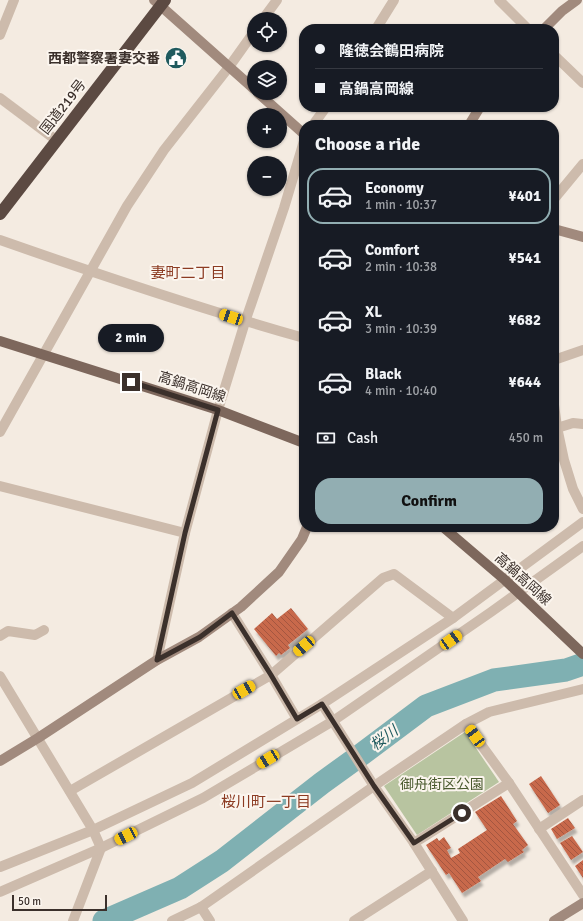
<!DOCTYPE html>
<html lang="en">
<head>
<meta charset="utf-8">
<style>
  :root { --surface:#171b24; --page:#242831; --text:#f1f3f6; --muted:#9ea1a6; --line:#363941; --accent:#92aeb2 }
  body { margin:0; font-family:Signika,"Noto Sans JP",sans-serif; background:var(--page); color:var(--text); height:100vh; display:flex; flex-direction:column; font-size:15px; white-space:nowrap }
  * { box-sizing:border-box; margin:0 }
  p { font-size:13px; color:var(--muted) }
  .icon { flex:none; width:22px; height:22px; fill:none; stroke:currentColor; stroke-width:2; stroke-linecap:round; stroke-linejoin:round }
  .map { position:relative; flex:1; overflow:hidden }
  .side { position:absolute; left:299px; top:120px; width:260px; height:412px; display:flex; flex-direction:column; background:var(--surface); border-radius:16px; box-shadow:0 1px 3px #0004 }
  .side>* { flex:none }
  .top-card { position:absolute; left:299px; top:24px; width:260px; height:88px; border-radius:16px; box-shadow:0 1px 3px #0004; display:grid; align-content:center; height:88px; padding:0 16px; background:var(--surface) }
  .fabs { position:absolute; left:247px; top:12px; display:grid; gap:8px }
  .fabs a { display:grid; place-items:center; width:40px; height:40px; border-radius:50%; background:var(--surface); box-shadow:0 1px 3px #0004; font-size:20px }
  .scale { position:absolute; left:12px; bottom:10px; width:95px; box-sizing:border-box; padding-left:4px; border:2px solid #3b302b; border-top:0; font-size:11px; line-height:14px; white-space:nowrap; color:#3b302b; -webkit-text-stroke:3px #fbf5ee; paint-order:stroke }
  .end { position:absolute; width:18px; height:18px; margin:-9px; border:5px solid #3b302b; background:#fff; box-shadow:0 0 0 2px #fff }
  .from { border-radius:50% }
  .bubble { position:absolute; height:28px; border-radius:14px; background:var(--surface); box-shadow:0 1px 3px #0004; font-size:13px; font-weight:700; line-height:28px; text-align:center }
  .car { position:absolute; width:12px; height:24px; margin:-12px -6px; border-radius:5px; box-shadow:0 0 3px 1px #0007; background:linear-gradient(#f5c518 24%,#345 0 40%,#f5c518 0 76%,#345 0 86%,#f5c518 0) }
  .top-card b { display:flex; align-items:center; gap:14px; height:38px; font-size:15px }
  .top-card b+b { border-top:1px solid var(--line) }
  .top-card i { width:10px; height:10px; background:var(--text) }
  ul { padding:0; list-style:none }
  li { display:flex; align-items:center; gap:12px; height:56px; margin:0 8px 6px; padding:0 8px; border:2px solid transparent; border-radius:16px }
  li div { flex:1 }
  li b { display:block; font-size:15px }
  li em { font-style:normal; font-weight:700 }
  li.active { border-color:var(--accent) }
  li>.icon { width:36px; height:36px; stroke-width:1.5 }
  h2 { padding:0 16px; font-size:18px; line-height:48px }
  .pay { display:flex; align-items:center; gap:10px; height:44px; padding:0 16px; font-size:15px }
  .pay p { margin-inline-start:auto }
  .action { display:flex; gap:8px; margin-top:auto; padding:8px 16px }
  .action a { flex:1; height:46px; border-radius:16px; background:var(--accent); color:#111; font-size:16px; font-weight:700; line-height:46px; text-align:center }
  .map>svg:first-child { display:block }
</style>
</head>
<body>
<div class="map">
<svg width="583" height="921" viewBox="0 0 583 921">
  <defs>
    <pattern id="building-back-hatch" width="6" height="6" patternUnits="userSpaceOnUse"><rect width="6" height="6" fill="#c8694b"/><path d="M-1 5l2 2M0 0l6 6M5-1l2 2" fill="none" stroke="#a4573f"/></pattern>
    <filter id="shadow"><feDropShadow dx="2.5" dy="4.5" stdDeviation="1" flood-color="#0004"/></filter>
  </defs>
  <rect width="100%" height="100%" fill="#f4ebe1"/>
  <path fill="#b8c4a0" d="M465 732 499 782 417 835 384 786Z"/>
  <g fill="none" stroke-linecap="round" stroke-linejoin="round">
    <path stroke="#7fb0b2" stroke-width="23" d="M104 921 180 888 222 861 322 783 358 757 426 706 494 680 566 670 583 664"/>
  </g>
  <g fill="url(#building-back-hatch)" filter="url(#shadow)">
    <path d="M291 608 308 629 288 645 290 648 281 655 279 653 276 656 254 629 272 613 277 619Z"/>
    <path d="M541 776 560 805 548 813 529 784Z"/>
    <path d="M501 796 517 821 513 824 528 845 522 850 524 852 508 862 505 859 478 877 481 881 462 893 449 873 446 875 426 845 437 838 439 841 444 837 451 848 447 850 451 858 460 853 458 849 487 830 475 812Z"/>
    <path d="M568 818 575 828 557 839 551 829Z"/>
    <path d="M572 836 583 852 571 860 560 843Z"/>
    <path d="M583 860V878L575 866Z"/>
  </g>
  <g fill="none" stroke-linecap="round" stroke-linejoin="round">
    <g stroke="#cdbbac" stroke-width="10">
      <path d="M499 0 528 29"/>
      <path d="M263 19 277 0"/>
      <path d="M376 29 394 0"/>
      <path d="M0 35 14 0"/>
      <path d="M554 55 583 83"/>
      <path d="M0 98 56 140"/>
      <path d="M313 125 326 107"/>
      <path d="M554 199 583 164"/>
      <path d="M0 240C100 275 201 309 304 338"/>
      <path d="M554 360 583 350"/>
      <path d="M554 405 557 427 564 460 573 489 583 509"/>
      <path d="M554 429 573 423 583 424"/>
      <path d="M0 432 127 206 164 150 229 67 254 32"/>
      <path d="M0 486 185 533"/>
      <path d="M232 613 271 675 383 578 394 574 453 618"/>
      <path d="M0 636 8 631 35 635 44 630"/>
      <path d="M157 660 185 533 218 410 245 322 284 208 304 141"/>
      <path d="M0 676 93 830 101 848 73 921"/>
      <path d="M322 704 374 786 414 843 463 921"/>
      <path d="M466 724 509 783 583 895"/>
      <path d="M70 791 271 675 297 719"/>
      <path d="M539 829 583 800"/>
      <path d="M414 843 509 783"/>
      <path d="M0 867 93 830 192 783 322 704 453 618 583 522"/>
      <path d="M0 892 101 848 203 798 333 721 491 612 583 546"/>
      <path d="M201 907 210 921"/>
      <path d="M172 921 201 907 374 786 466 724 489 712 583 689"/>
      <path d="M354 921 432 871"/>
    </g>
    <g stroke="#a18a7d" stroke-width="10">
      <path d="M154 0 254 89"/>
      <path d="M544 29 562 11 577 0"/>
      <path d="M258 93 304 134"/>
      <path d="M469 125 480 107"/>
      <path d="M554 229 583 237"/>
      <path d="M0 761 38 738 157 660 199 637 241 607 279 572 302 539 307 527"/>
      <path d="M554 921 583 903"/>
    </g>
    <g stroke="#7d675c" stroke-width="10">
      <path d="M0 341 218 410 304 443"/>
      <path d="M443 527 505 580 583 654"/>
    </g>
    <path stroke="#5c4a42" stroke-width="12" d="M0 214 165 0"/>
  </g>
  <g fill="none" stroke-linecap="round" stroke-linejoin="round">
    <path stroke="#3b302b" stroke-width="5" d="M131 382 218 410 185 533 157 660 200 637 232 613 271 675 297 719 322 704 374 786 414 843 462 813"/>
  </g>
  <defs>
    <g id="civic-disc" transform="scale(1.15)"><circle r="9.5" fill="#1f5a5e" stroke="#fbf5ee"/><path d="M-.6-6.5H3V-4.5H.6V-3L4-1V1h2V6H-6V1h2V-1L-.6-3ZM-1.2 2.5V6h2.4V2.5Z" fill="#fff"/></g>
  </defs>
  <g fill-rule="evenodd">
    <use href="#civic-disc" x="176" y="58"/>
  </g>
  <g text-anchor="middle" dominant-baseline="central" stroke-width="4" stroke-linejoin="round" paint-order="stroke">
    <g font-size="14" font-weight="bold" fill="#3b302b" stroke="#fbf5ee" text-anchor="end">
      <text x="160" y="58">西都警察署妻交番</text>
    </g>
    <g font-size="14" fill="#3b302b" stroke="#fbf5ee">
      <text transform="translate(63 107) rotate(-52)">国道219号</text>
      <text transform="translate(192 387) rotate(18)">高鍋高岡線</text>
      <text transform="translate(523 579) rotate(42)">高鍋高岡線</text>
    </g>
    <g font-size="14" fill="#4a5a2e" stroke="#fbf5ee">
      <text x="442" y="784">御舟街区公園</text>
    </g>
    <g font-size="15" fill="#8c3b22" stroke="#fbf5ee">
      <text x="188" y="273">妻町二丁目</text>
      <text x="266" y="802">桜川町一丁目</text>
    </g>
    <g font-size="15" font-style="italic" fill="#1f5a5e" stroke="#fbf5ee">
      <text transform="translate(384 738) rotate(-37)">桜川</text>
    </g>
  </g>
</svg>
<div class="fabs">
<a><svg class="icon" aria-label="locate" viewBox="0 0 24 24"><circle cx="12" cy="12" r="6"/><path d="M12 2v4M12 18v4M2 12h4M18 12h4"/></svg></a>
<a><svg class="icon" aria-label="layers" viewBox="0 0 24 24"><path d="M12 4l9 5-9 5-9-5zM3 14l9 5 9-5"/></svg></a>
<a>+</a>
<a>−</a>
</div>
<div class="scale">50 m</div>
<i class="end from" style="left:462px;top:813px"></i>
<i class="end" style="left:131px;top:382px"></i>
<div class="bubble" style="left:98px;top:324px;width:66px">2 min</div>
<i class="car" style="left:231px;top:317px;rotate:288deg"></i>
<i class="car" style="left:451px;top:640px;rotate:55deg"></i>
<i class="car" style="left:304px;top:646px;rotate:229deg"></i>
<i class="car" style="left:244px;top:690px;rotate:60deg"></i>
<i class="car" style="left:475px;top:736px;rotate:324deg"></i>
<i class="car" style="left:268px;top:759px;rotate:239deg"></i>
<i class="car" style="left:126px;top:836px;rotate:243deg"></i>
<div class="top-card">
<b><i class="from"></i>隆徳会鶴田病院</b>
<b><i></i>高鍋高岡線</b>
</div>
<section class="side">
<h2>Choose a ride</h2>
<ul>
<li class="active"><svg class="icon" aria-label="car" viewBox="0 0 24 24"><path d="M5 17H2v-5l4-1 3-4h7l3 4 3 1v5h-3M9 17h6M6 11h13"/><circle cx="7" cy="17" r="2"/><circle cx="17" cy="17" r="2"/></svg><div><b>Economy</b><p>1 min · 10:37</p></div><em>¥401</em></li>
<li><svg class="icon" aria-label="car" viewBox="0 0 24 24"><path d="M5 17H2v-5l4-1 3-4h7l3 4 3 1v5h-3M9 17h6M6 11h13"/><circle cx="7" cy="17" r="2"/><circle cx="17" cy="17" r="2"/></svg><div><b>Comfort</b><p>2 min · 10:38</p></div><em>¥541</em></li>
<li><svg class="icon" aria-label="car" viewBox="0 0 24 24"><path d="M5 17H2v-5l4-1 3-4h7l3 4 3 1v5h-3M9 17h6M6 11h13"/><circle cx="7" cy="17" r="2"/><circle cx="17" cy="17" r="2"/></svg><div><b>XL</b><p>3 min · 10:39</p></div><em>¥682</em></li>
<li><svg class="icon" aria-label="car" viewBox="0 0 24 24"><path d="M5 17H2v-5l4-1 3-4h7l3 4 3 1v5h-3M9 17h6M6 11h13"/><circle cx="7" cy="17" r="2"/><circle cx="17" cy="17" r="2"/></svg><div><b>Black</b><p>4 min · 10:40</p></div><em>¥644</em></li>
</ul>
<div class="pay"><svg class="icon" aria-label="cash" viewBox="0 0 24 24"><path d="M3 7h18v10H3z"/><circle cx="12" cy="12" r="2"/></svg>Cash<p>450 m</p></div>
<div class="action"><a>Confirm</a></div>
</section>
</div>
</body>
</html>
